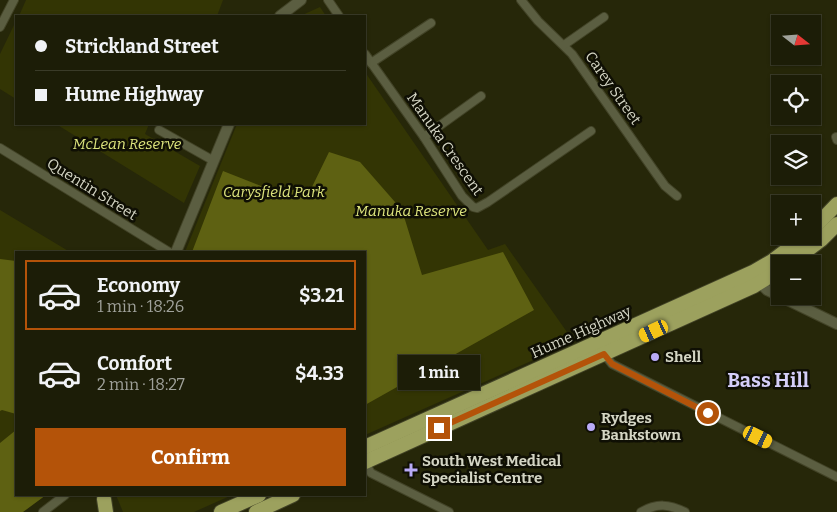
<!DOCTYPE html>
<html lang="en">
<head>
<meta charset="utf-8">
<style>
  :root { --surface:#1c1d07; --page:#292a15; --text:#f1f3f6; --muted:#a0a29b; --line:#3a3b28; --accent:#b45309 }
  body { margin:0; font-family:Bitter,serif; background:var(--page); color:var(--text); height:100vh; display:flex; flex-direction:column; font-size:19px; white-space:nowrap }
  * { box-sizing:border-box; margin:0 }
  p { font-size:16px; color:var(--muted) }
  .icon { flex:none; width:28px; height:28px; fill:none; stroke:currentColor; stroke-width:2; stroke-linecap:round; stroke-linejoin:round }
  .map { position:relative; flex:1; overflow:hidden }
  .drawer { position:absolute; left:15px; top:251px; width:351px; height:245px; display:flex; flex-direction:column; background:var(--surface); border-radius:0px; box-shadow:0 1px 4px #0004,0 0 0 1px var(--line) }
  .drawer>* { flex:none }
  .guide { position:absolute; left:15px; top:15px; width:351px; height:110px; border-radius:0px; box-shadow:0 1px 4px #0004,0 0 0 1px var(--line); display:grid; align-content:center; height:110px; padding:0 20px; background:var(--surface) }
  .needle { width:32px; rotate:107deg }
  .buttons { position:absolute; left:771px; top:15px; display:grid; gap:10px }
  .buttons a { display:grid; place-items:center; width:50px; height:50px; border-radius:0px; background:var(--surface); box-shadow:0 1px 4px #0004,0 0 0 1px var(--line); font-size:25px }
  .end { position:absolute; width:22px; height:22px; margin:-11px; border:6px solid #b45309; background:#fff; box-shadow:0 0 0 2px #fff }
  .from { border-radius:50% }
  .bubble { position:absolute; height:35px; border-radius:0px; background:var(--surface); box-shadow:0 1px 4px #0004,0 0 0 1px var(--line); font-size:16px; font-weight:700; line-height:35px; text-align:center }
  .car { position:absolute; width:15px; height:30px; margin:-15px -8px; border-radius:6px; box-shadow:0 0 4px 1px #0007; background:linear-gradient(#f5c518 24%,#345 0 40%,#f5c518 0 76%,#345 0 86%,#f5c518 0) }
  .guide b { display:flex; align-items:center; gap:18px; height:48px; font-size:19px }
  .guide b+b { border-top:1px solid var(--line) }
  .guide i { width:12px; height:12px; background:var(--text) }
  ul { padding:9px 0 0; list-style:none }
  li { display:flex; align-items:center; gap:15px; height:70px; margin:0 10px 8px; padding:0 10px; border:2px solid transparent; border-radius:0px }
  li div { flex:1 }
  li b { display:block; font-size:19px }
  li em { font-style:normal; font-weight:700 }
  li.selected { border-color:var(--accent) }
  li>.icon { width:45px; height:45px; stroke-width:1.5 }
  .primary-button { display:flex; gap:10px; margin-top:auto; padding:10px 20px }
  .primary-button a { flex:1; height:58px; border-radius:0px; background:var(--accent); color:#fff; font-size:20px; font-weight:700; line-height:58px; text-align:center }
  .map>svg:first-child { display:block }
</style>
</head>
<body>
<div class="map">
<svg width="837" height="512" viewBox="0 0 837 512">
  <rect width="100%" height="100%" fill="#262709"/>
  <g fill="#333504">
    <path d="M26 0H223L217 16H19Z"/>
    <path d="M320 7 326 16H300Z"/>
    <path d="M16 21V99L0 89V54Z"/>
    <path d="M365 72 488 250 505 244 574 342 365 435V252H185L237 124H365Z"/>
    <path d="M56 124H149L145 134 200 166 184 203Z"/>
    <path d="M0 210 70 252H16V495H46L23 512H0Z"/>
    <path d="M116 495H232L194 512H123Z"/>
  </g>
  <g fill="#5e6112">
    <path d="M329 152 360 162 402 210 422 275 503 252 534 310 365 405V252H192L223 171 274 191 311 189Z"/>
    <path d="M0 259 16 261V414L2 410 0 411Z"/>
    <path d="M16 430V495H46L23 512H0V443Z"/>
  </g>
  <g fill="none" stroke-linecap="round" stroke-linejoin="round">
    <g stroke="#424327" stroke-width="10">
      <g id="minor">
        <path d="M328 0 339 16"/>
        <path d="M521 0 538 21 572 54 655 172 665 186 677 196"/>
        <path d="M0 27 14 0"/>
        <path d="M564 45 604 17"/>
        <path d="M365 54 424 137 462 196 473 207 477 208 488 202 591 131"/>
        <path d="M371 63 431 23"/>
        <path d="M159 130 214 161"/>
        <path d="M424 137 481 96"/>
        <path d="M836 137 837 140"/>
        <path d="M0 148 169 252"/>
        <path d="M604 354 612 364 837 477"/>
        <path d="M365 463 371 473 449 512"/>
        <path d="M43 512 65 495"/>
        <path d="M641 512C657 503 669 504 685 512"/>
      </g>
    </g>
    <g stroke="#424327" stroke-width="12">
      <g id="tertiary">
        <path d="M280 16 301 0"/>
        <path d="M176 252 229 124"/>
        <path d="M756 279 767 290 837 324"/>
      </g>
    </g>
    <g stroke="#424327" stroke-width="16">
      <g id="trunk">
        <path d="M812 230 837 204"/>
        <path d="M789 264 821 240 837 224"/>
        <path d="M365 447 753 272 772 261 805 236"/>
        <path d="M365 462 754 286 780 270"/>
        <path d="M104 499 106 512"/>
        <path d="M221 512 259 495"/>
        <path d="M256 512 293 495"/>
      </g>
    </g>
    <use href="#minor" stroke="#5b5e41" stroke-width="8"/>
    <use href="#tertiary" stroke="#5b5e41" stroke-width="10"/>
    <use href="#trunk" stroke="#9ca15e" stroke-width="14"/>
  </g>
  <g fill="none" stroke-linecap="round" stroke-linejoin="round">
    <path stroke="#b45309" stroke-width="6" d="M439 428 604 354 612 364 708 413"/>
  </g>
  <g fill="#b9abf7" stroke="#0f0f04" stroke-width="2">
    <circle cx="655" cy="357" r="5"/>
    <circle cx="591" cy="427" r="5"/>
    <path d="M408.5 462.5h5v5h5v5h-5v5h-5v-5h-5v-5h5z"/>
  </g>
  <g text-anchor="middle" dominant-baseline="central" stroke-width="5" stroke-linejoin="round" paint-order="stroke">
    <g font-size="15" fill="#d4d5c4" stroke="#0f0f04">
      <text transform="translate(613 88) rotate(55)">Carey Street</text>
      <text transform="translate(445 144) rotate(55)">Manuka Crescent</text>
      <text transform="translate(92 189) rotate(32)">Quentin Street</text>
      <text transform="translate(581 332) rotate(-24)">Hume Highway</text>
    </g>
    <g font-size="15" font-style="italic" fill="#dde47d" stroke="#0f0f04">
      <text x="127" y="144">McLean Reserve</text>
      <text x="274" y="192">Carysfield Park</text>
      <text x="411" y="211">Manuka Reserve</text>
    </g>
    <g font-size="15" font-weight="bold" fill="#d4d5c4" stroke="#0f0f04" text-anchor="start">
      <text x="665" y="357">Shell</text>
      <text x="601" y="418">Rydges<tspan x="601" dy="17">Bankstown</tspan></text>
      <text x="422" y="461">South West Medical<tspan x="422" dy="17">Specialist Centre</tspan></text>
    </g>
    <g font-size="20" font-weight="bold" fill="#d4cef9" stroke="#0f0f04">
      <text x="768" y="380">Bass Hill</text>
    </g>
  </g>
</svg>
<div class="buttons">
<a><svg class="needle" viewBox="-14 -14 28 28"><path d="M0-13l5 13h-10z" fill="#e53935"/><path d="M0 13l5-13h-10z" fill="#a0a29b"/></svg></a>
<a><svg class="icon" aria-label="locate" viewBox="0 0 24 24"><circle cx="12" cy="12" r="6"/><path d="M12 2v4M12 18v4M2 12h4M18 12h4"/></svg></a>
<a><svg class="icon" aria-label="layers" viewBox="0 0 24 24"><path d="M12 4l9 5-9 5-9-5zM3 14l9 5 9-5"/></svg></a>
<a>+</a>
<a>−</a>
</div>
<i class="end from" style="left:708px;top:413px"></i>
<i class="end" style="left:439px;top:428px"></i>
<div class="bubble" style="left:398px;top:355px;width:82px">1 min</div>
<i class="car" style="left:654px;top:331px;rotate:245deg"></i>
<i class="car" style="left:758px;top:437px;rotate:116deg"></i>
<div class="guide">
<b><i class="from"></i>Strickland Street</b>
<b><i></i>Hume Highway</b>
</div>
<section class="drawer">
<ul>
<li class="selected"><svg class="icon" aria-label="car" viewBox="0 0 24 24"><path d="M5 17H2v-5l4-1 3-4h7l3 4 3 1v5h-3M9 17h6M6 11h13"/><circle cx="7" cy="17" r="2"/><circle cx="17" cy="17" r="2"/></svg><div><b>Economy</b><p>1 min · 18:26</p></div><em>$3.21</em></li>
<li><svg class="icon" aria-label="car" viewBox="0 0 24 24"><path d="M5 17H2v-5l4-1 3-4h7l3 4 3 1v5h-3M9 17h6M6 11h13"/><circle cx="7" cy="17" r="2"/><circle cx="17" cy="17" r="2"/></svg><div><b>Comfort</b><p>2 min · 18:27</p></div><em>$4.33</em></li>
</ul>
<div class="primary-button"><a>Confirm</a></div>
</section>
</div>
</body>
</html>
